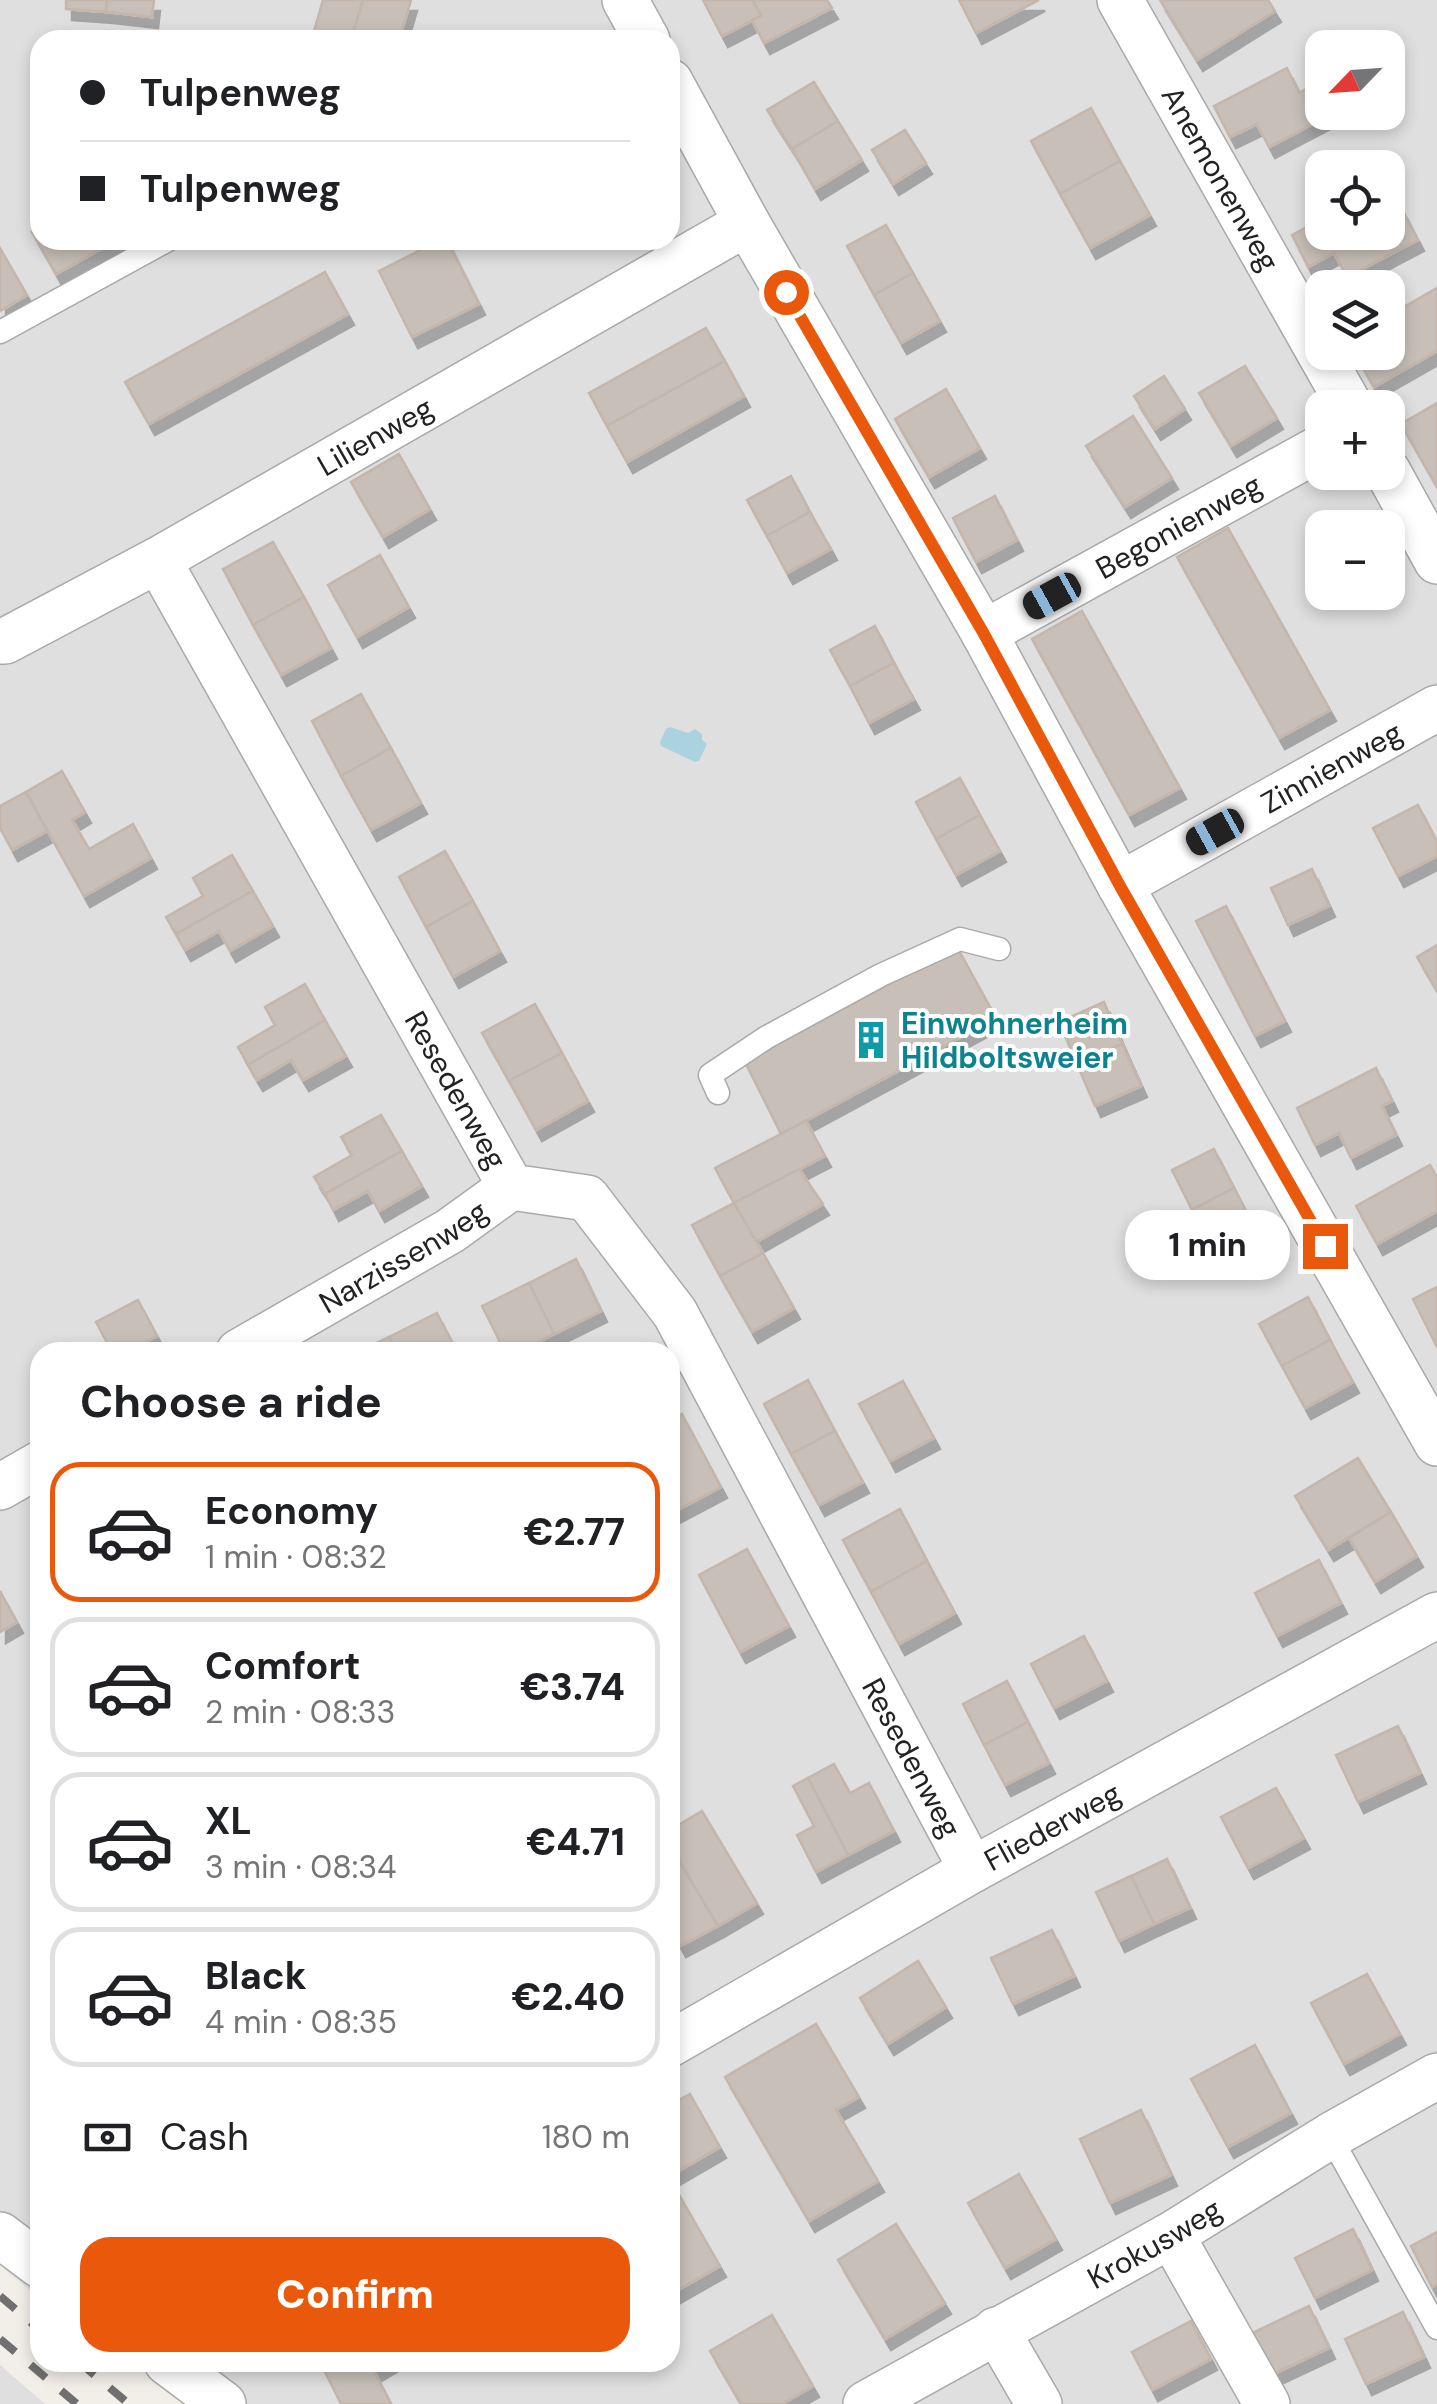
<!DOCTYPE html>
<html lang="en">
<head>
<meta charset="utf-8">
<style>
  :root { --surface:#fff; --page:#f6f6f6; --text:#202124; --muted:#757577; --line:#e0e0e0; --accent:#ea580c }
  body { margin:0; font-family:"DM Sans",sans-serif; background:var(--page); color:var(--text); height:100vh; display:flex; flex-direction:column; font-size:38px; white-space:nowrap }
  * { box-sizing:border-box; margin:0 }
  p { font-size:32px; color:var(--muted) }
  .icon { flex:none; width:55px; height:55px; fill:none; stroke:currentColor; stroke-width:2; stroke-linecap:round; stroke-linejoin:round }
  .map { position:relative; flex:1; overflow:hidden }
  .drawer { position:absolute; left:30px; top:1342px; width:650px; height:1030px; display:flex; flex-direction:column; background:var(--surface); border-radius:30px; box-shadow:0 5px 15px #0003 }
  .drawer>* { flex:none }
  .hud { position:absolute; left:30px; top:30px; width:650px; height:220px; border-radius:30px; box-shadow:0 5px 15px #0003; display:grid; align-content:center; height:220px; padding:0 50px; background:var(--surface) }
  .needle { width:65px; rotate:245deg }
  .controls { position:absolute; left:1305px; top:30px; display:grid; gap:20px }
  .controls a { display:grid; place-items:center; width:100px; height:100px; border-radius:20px; background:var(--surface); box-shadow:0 5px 15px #0003; font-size:50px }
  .end { position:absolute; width:45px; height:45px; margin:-22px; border:12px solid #ea580c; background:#fff; box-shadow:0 0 0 5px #fff }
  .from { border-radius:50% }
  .bubble { position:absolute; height:70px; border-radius:30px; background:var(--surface); box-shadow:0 5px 15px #0003; font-size:32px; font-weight:800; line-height:70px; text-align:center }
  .car { position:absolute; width:30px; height:60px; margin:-30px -15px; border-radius:12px; box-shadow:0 0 8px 2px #0007; background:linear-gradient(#222 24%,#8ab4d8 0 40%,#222 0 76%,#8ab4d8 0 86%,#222 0) }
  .hud b { display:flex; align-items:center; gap:35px; height:95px; font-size:38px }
  .hud b+b { border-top:2px solid var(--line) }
  .hud i { width:25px; height:25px; background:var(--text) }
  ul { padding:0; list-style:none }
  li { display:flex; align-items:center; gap:30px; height:140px; margin:0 20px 15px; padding:0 30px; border:5px solid var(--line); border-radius:30px }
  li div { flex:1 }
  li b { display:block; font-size:38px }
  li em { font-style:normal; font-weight:800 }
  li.selected { border-color:var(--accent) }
  li>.icon { width:90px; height:90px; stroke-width:1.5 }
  h2 { padding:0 50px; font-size:45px; line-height:120px }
  .pay { display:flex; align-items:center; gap:25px; height:110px; padding:0 50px; font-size:38px }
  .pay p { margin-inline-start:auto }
  .button { display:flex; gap:20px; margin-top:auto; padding:20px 50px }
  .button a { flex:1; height:115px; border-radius:30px; background:var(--accent); color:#fff; font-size:40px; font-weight:800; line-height:115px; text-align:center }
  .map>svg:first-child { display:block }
</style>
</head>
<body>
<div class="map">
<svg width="1437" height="2404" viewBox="0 0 1437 2404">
  <defs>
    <filter id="shadow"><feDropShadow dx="6" dy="11" stdDeviation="0" flood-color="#0004"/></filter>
  </defs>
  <rect width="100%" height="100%" fill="#f2efe9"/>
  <g fill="#e0dfdf" fill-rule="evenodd">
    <path d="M0 0H1437V2404H196L149 2370 126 2363 670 2362V1352H40V2299L0 2265ZM40 40H670V240H40ZM1322 48H1388V112H1322ZM1322 168H1388V232H1322ZM1322 288H1388V352H1322ZM1322 408H1388V472H1322ZM1322 528H1388V592H1322Z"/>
    <path d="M0 2365 45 2404H0Z"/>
  </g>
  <path fill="#aad3df" d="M670 727 688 733 695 729 702 734V740L707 744 699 761 695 762 661 746 660 742 666 729Z"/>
  <g fill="#c7bfb8" stroke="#c4b6ab" stroke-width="2.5" filter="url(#shadow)">
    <path d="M66 0H107L106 12 66 9Z"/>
    <path d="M107 0H154L152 17 106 12Z"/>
    <path d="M323 0H363L351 40 312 38Z"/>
    <path d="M363 0H411L399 40H351Z"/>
    <path d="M703 0H753L761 16 722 36Z"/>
    <path d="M753 0H827L832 8 764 43 752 20 761 16Z"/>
    <path d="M959 0H1039L976 33Z"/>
    <path d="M1160 0H1268L1275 11 1197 60Z"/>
    <path d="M1287 68 1299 93 1322 80V112H1336L1269 147 1257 124 1230 137 1214 106Z"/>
    <path d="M814 82 838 121 792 149 767 110Z"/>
    <path d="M1091 108 1120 161 1060 194 1031 141Z"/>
    <path d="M838 121 862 160 815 189 792 149Z"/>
    <path d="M905 130 926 163 893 184 872 150Z"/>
    <path d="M1120 161 1150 215 1090 248 1060 194Z"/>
    <path d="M1402 209 1418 240 1347 277 1334 253 1308 267 1292 235 1322 219V232H1388V217Z"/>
    <path d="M886 225 913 273 874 295 847 246Z"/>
    <path d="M40 228V240H117L56 274 32 232Z"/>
    <path d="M440 240H447L479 304 412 337 379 271Z"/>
    <path d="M0 248 27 295 0 311Z"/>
    <path d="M325 272 348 314 149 424 125 382Z"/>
    <path d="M913 273 940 321 901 343 874 295Z"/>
    <path d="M1437 288V351L1374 387 1354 352H1388V316Z"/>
    <path d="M706 328 725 361 607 426 589 393Z"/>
    <path d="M725 361 744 396 627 462 607 426Z"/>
    <path d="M1245 366 1277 418 1231 446 1199 393Z"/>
    <path d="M1164 376 1185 409 1155 429 1134 396Z"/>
    <path d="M946 389 980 448 929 477 895 419Z"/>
    <path d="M1437 403V487L1401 424Z"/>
    <path d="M1133 416 1172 478 1125 507 1086 446Z"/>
    <path d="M399 454 430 509 383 537 351 482Z"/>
    <path d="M791 476 810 512 767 536 747 500Z"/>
    <path d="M995 496 1017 540 976 562 953 518Z"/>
    <path d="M810 512 831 549 787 573 767 536Z"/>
    <path d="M1228 528 1330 710 1279 738 1177 557Z"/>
    <path d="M273 542 304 597 253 625 223 569Z"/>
    <path d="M380 555 409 607 357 637 328 585Z"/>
    <path d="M304 597 331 648 281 675 253 625Z"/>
    <path d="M1082 611 1180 788 1129 815 1032 639Z"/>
    <path d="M875 626 894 663 850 686 830 650Z"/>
    <path d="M894 663 914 699 869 723 850 686Z"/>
    <path d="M361 694 391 748 341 776 312 721Z"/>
    <path d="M391 748 421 803 371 830 341 776Z"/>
    <path d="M62 771 85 812 72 820 89 849 133 824 151 858 84 896 26 792Z"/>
    <path d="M960 778 980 815 936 839 916 802Z"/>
    <path d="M26 792 47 831 12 850 0 828V806Z"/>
    <path d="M1418 805 1437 842V856L1398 876 1373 828Z"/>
    <path d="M980 815 1000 851 956 875 936 839Z"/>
    <path d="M445 851 473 901 426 927 399 877Z"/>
    <path d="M232 855 253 891 176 934 166 917 203 896 193 878Z"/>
    <path d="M1312 869 1329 906 1288 925 1271 888Z"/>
    <path d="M253 891 273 926 230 951 219 931 185 950 176 934Z"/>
    <path d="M473 901 500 951 453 977 426 927Z"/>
    <path d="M1226 906 1285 1021 1255 1036 1196 921Z"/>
    <path d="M1437 945V991L1417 957Z"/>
    <path d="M957 947 996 1018 781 1134 745 1062Z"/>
    <path d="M305 984 325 1020 248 1065 238 1047 275 1025 265 1007Z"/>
    <path d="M1104 1002 1122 1044 1077 1064 1059 1022Z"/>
    <path d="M535 1004 562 1053 509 1081 482 1033Z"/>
    <path d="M325 1020 346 1056 303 1080 291 1060 257 1080 248 1065Z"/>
    <path d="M1122 1044 1141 1086 1095 1106 1077 1064Z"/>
    <path d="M562 1053 588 1101 536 1130 509 1081Z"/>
    <path d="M1376 1068 1392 1101 1382 1106 1396 1135 1351 1158 1339 1133 1315 1145 1297 1108Z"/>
    <path d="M381 1115 402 1151 325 1194 314 1177 352 1155 341 1137Z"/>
    <path d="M806 1121 825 1156 734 1203 715 1168Z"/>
    <path d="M1214 1149 1234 1188 1192 1210 1172 1170Z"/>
    <path d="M402 1151 422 1186 379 1211 368 1191 333 1210 325 1194Z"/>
    <path d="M1430 1165 1437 1177V1211L1377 1244 1356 1206Z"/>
    <path d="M799 1169 823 1204 756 1242 734 1203Z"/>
    <path d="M1234 1188 1255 1228 1213 1250 1192 1210Z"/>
    <path d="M734 1203 763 1253 720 1276 692 1225Z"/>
    <path d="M763 1253 794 1308 752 1332 720 1276Z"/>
    <path d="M576 1259 601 1311 554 1334 529 1283Z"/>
    <path d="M529 1283 554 1334 518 1352H505L482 1306Z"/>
    <path d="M1437 1287V1347L1413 1299Z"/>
    <path d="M1308 1297 1330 1340 1282 1366 1259 1324Z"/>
    <path d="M138 1300 157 1336 126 1352H112L96 1322Z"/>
    <path d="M437 1313 457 1352H396L389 1337Z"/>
    <path d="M389 1337 396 1352H358Z"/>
    <path d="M1330 1340 1353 1382 1305 1408 1282 1366Z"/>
    <path d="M808 1380 835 1431 791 1454 764 1404Z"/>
    <path d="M903 1381 934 1438 890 1461 859 1404Z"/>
    <path d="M682 1414 721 1487 670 1514V1421Z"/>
    <path d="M835 1431 863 1482 819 1505 791 1454Z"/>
    <path d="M1358 1458 1391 1512 1328 1550 1295 1496Z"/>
    <path d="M900 1509 927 1561 871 1592 843 1540Z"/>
    <path d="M1391 1512 1417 1556 1375 1582 1349 1538Z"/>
    <path d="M747 1549 789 1626 740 1652 699 1575Z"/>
    <path d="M1319 1560 1341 1603 1277 1636 1255 1593Z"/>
    <path d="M927 1561 955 1613 899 1644 871 1592Z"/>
    <path d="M0 1591 17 1622 0 1632Z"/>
    <path d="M1084 1636 1107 1681 1054 1708 1031 1664Z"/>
    <path d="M1007 1681 1028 1722 984 1745 963 1704Z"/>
    <path d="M1028 1722 1049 1763 1005 1785 984 1745Z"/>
    <path d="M1398 1726 1420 1773 1358 1802 1336 1755Z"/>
    <path d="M834 1764 850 1793 869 1783 894 1831 848 1855 808 1778Z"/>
    <path d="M808 1778 848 1855 816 1872 797 1835 814 1826 793 1786Z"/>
    <path d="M1276 1788 1304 1838 1248 1868 1221 1817Z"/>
    <path d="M702 1811 757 1903 718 1926 670 1846V1830Z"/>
    <path d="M670 1846 718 1926 680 1946 670 1928Z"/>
    <path d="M1167 1859 1190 1908 1154 1924 1131 1876Z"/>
    <path d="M1131 1876 1154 1924 1119 1941 1096 1892Z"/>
    <path d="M1052 1930 1074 1976 1013 2004 991 1958Z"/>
    <path d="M918 1961 946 2007 888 2044 860 1998Z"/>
    <path d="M1367 1974 1400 2034 1344 2064 1311 2003Z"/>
    <path d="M816 2024 859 2097 836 2110 878 2181 809 2221 725 2077Z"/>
    <path d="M1255 2045 1291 2113 1228 2147 1191 2079Z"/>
    <path d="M690 2094 720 2147 670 2176V2105Z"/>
    <path d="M1141 2110 1171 2175 1110 2203 1080 2139Z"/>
    <path d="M1019 2174 1056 2239 1005 2268 968 2203Z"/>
    <path d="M670 2179 720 2266 671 2294 670 2293Z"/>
    <path d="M896 2224 945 2303 885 2339 838 2260Z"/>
    <path d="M1353 2229 1372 2270 1315 2298 1295 2258Z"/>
    <path d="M1437 2232V2284L1432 2287 1411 2246Z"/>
    <path d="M1309 2306 1329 2348 1269 2376 1250 2334Z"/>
    <path d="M1403 2312 1424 2357 1366 2384 1345 2339Z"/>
    <path d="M772 2315 813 2386 782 2404H741L710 2351Z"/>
    <path d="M1191 2321 1211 2359 1152 2390 1132 2352Z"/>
    <path d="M320 2362H389L374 2371 391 2404H341Z"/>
  </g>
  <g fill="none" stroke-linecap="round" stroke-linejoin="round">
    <g stroke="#a9a9a9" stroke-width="25">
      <g id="service">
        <path d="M0 332 168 240"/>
        <path d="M718 1093 710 1075 767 1037 881 975 960 939 999 949"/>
        <path d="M1330 2136 1437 2328"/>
      </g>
    </g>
    <g stroke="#a9a9a9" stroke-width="48">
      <g id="minor">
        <path d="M625 0 647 40"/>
        <path id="s1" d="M1120 0 1351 408"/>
        <path d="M670 82 747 223 984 633 1120 885 1437 1443"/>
        <path d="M1388 472 1437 561"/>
        <path id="s2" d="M158 560 511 1187 587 1198 675 1313 972 1870"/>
        <path id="s3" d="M984 633 1322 447"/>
        <path id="s4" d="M0 641H5L158 560 747 223"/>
        <path id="s5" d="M1120 885 1437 708"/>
        <path id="s6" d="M239 1352 450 1231 511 1187"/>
        <path d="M0 1487 40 1464"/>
        <path id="s7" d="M670 2044 972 1870 1437 1615"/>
        <path d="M0 2235 40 2265"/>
        <path d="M1171 2235 1267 2404"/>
        <path d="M996 2330 1039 2404"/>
        <path d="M167 2362 223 2404"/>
        <path id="s8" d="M866 2404 1171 2235 1330 2136 1437 2076"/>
      </g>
    </g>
    <use href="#service" stroke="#fff" stroke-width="22"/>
    <use href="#minor" stroke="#fff" stroke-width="45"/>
    <g stroke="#707070" stroke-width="8" stroke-dasharray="20 20" stroke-linecap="butt">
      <path d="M0 2296 40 2330"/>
      <path d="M0 2339 77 2404"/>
      <path d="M79 2362 129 2404"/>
    </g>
  </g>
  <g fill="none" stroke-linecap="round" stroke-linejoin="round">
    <path stroke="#ea580c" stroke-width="12" d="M786 292 984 634 1120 886 1325 1246"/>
  </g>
  <defs>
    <g id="building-bare" transform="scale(3)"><path d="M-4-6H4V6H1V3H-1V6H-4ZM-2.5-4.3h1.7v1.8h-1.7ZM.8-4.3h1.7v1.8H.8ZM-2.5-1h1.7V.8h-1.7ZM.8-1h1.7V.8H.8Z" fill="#0f9aa8" stroke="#fff" stroke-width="2.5" paint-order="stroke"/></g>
  </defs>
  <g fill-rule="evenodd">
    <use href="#building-bare" x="871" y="1040"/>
  </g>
  <g text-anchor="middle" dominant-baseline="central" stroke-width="8" stroke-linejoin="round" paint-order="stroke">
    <g font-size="30" fill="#222" stroke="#fff">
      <text stroke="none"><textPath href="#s1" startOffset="205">Anemonenweg</textPath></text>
      <text stroke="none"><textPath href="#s4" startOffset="428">Lilienweg</textPath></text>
      <text stroke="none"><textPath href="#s3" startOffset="222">Begonienweg</textPath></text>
      <text stroke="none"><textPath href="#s5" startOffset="242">Zinnienweg</textPath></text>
      <text stroke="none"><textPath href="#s2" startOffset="608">Resedenweg</textPath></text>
      <text stroke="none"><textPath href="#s6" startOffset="190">Narzissenweg</textPath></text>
      <text stroke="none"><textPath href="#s2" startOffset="1445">Resedenweg</textPath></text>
      <text stroke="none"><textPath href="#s7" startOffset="440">Fliederweg</textPath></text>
      <text stroke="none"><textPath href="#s8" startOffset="330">Krokusweg</textPath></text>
    </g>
    <g font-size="30" font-weight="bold" fill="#0d838f" stroke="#fff" text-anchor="start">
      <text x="901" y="1023">Einwohnerheim<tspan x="901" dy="34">Hildboltsweier</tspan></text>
    </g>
  </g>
</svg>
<div class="controls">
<a><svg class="needle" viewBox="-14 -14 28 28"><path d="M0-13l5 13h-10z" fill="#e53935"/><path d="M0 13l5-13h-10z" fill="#757577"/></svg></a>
<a><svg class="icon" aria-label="locate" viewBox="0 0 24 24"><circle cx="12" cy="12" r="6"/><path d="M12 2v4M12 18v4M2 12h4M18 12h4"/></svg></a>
<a><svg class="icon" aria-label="layers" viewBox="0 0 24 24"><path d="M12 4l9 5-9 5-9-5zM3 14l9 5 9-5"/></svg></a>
<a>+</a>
<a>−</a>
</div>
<i class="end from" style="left:786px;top:292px"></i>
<i class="end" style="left:1325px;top:1246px"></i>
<div class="bubble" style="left:1125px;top:1210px;width:165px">1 min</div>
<i class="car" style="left:1052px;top:596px;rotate:241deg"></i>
<i class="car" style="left:1215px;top:832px;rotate:241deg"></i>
<div class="hud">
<b><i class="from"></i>Tulpenweg</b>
<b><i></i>Tulpenweg</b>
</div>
<section class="drawer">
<h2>Choose a ride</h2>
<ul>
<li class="selected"><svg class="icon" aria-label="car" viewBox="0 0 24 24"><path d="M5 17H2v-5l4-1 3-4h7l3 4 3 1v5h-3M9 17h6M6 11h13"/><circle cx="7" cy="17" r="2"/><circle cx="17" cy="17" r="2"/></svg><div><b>Economy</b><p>1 min · 08:32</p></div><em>€2.77</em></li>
<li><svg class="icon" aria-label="car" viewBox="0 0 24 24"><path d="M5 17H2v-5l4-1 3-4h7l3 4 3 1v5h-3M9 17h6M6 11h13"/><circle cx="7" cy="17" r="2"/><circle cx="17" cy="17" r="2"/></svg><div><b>Comfort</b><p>2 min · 08:33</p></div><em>€3.74</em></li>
<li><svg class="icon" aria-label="car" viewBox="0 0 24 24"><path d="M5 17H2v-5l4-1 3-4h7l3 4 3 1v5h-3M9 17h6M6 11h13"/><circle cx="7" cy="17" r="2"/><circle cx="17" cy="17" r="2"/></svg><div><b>XL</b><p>3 min · 08:34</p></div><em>€4.71</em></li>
<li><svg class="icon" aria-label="car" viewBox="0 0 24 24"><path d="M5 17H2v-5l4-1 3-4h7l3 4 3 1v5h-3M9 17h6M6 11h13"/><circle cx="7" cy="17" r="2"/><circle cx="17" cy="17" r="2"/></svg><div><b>Black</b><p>4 min · 08:35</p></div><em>€2.40</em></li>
</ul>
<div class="pay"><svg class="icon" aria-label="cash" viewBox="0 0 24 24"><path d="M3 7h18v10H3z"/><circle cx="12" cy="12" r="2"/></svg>Cash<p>180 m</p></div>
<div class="button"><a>Confirm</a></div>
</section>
</div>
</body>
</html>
